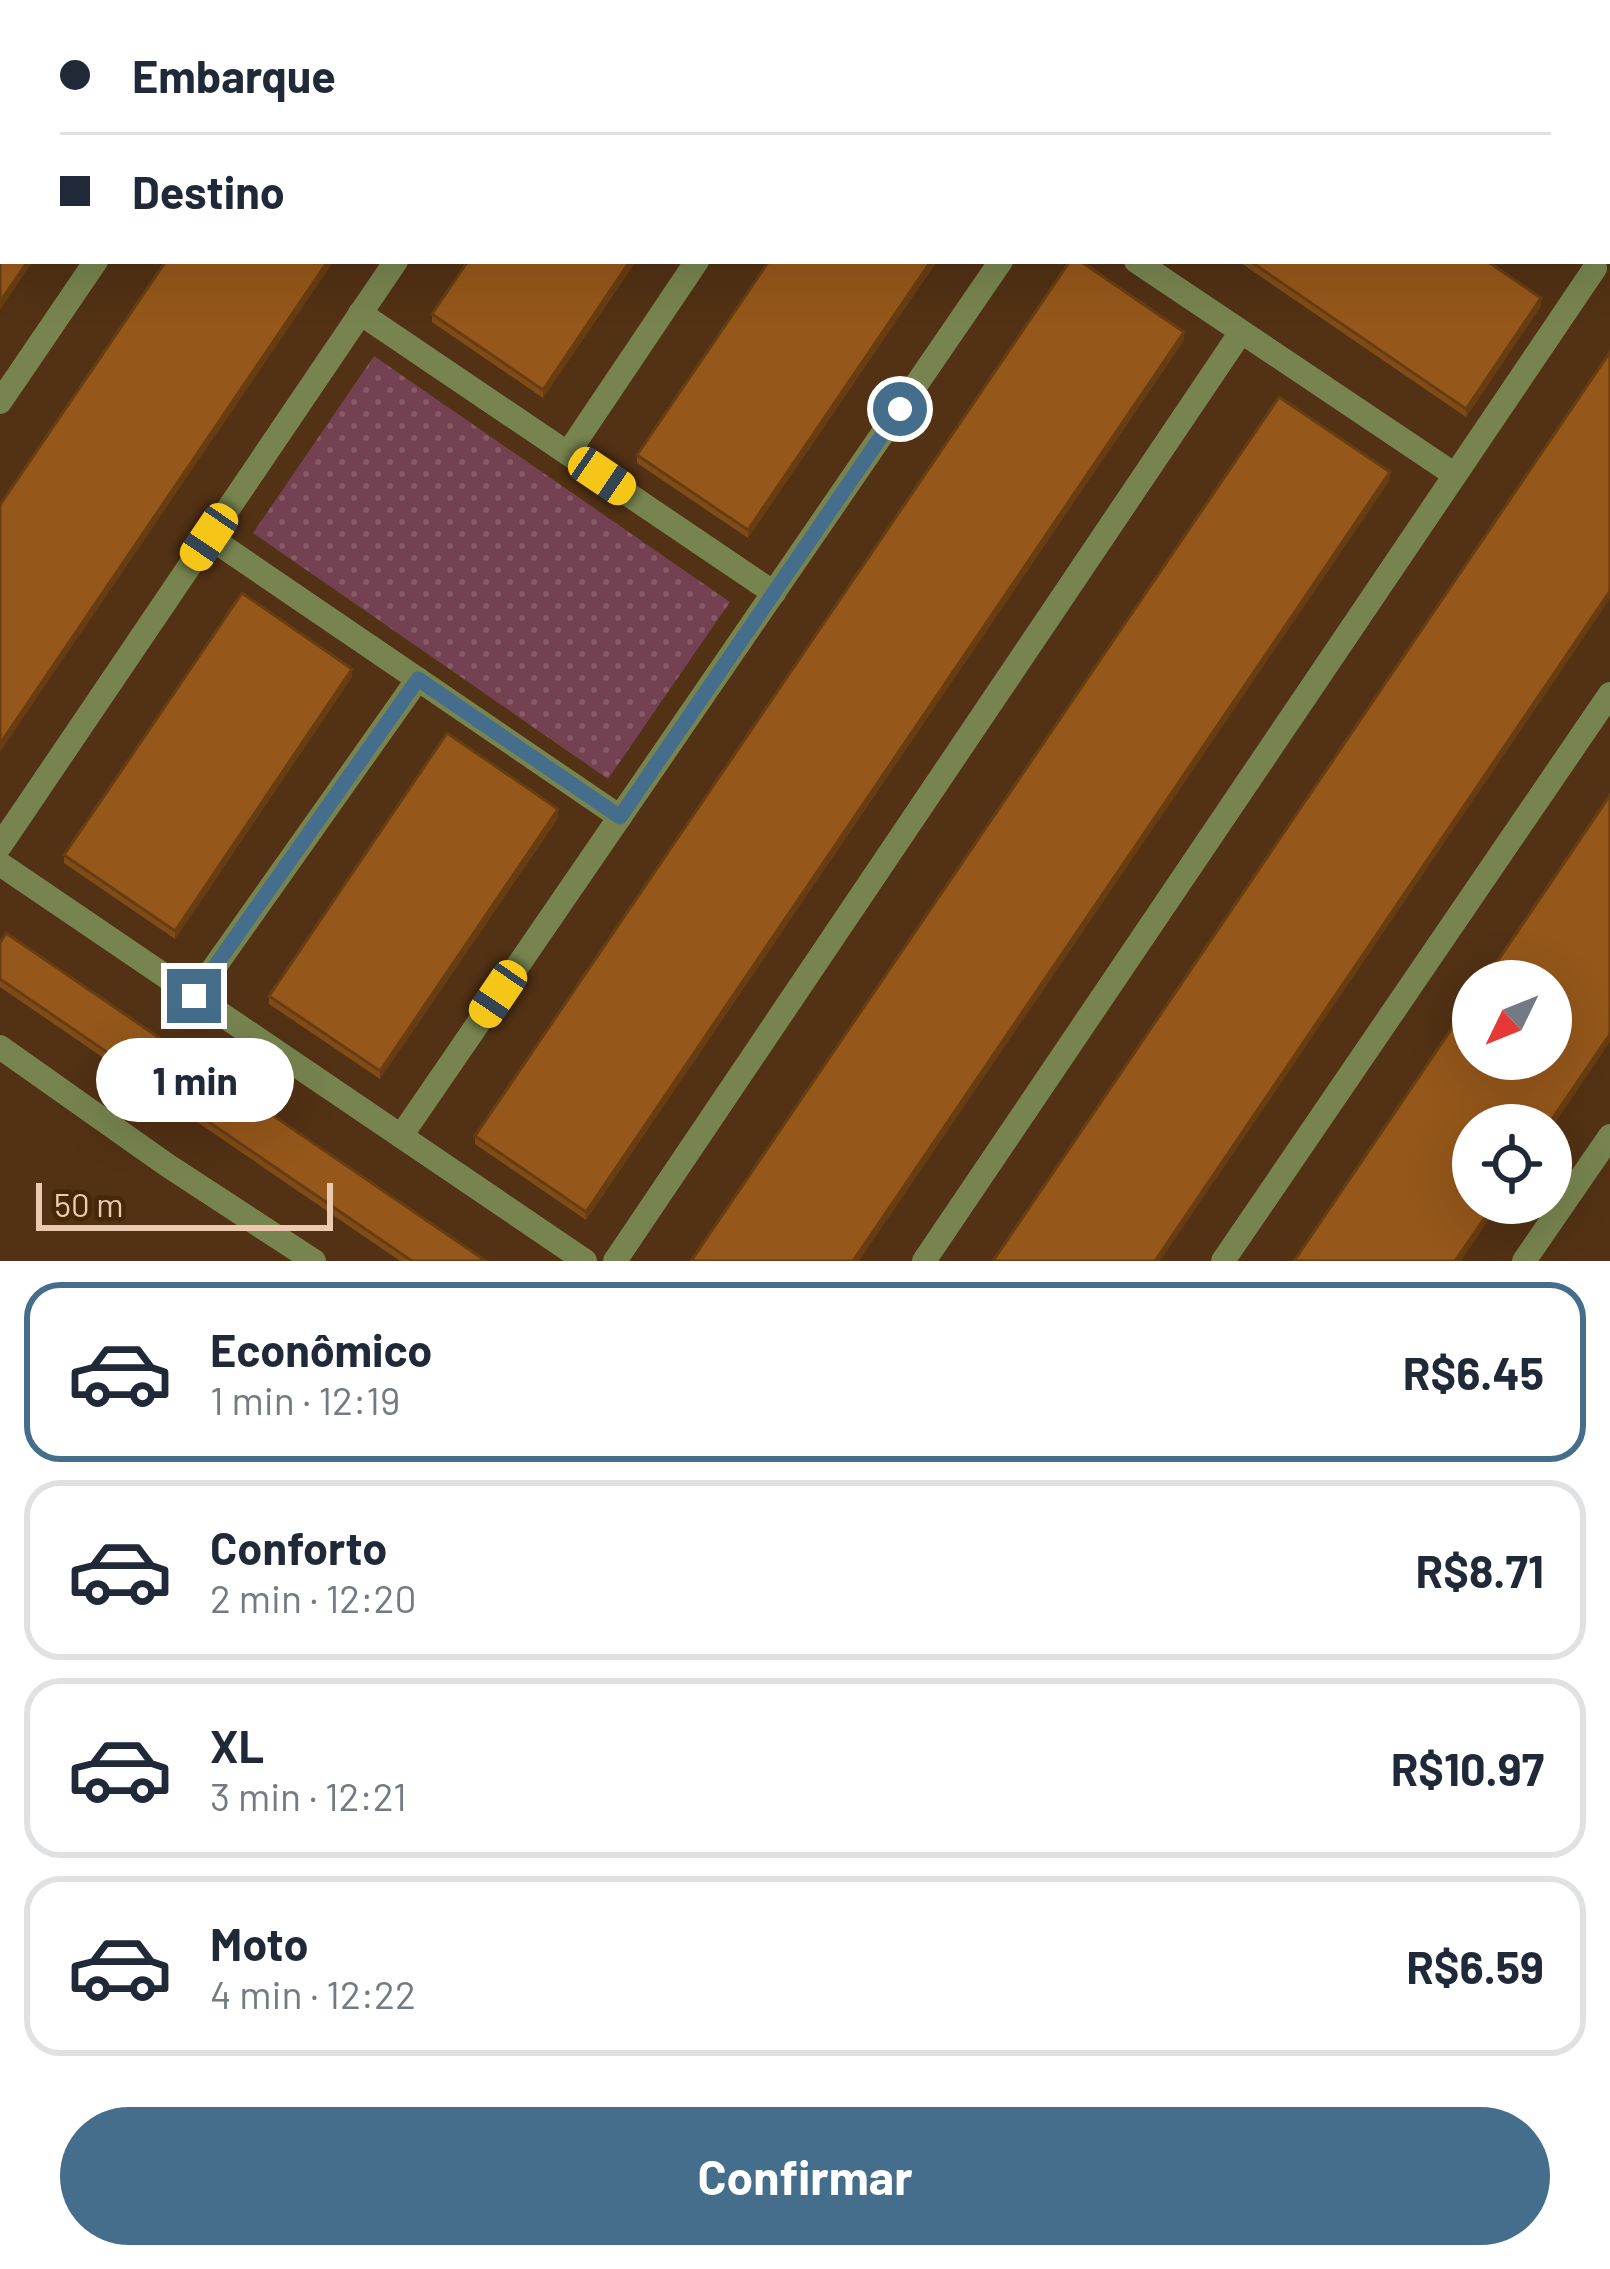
<!DOCTYPE html>
<html lang="pt">
<head>
<meta charset="utf-8">
<style>
  :root { --surface:#fff; --page:#f6f6f7; --text:#1f2937; --muted:#747a83; --line:#e0e1e3; --accent:#456d8c }
  body { margin:0; font-family:Barlow,sans-serif; background:var(--page); color:var(--text); height:100vh; display:flex; flex-direction:column; font-size:45px; white-space:nowrap }
  * { box-sizing:border-box; margin:0 }
  p { font-size:39px; color:var(--muted) }
  .icon { flex:none; width:66px; height:66px; fill:none; stroke:currentColor; stroke-width:2; stroke-linecap:round; stroke-linejoin:round }
  .map { position:relative; height:1261px; overflow:hidden }
  .panel { display:flex; flex-direction:column; background:var(--surface); flex:1 }
  .panel>* { flex:none }
  .hud { position:absolute; left:0px; top:0px; width:1611px; height:264px; box-shadow:0 12px 48px #0002; display:grid; align-content:center; height:264px; padding:0 60px; background:var(--surface) }
  .needle { width:78px; rotate:227deg }
  .tools { position:absolute; left:1452px; top:960px; display:grid; gap:24px }
  .tools a { display:grid; place-items:center; width:120px; height:120px; border-radius:50%; background:var(--surface); box-shadow:0 12px 48px #0002; font-size:60px }
  .scale { position:absolute; left:36px; bottom:30px; width:297px; box-sizing:border-box; padding-left:12px; border:6px solid #eccaaf; border-top:0; font-size:33px; line-height:42px; white-space:nowrap; color:#eccaaf; -webkit-text-stroke:9px #462708; paint-order:stroke }
  .end { position:absolute; width:54px; height:54px; margin:-27px; border:15px solid #456d8c; background:#fff; box-shadow:0 0 0 6px #fff }
  .from { border-radius:50% }
  .bubble { position:absolute; height:84px; border-radius:42px; background:var(--surface); box-shadow:0 12px 48px #0002; font-size:39px; font-weight:700; line-height:84px; text-align:center }
  .car { position:absolute; width:36px; height:72px; margin:-36px -18px; border-radius:15px; box-shadow:0 0 9px 3px #0007; background:linear-gradient(#f5c518 24%,#345 0 40%,#f5c518 0 76%,#345 0 86%,#f5c518 0) }
  .hud b { display:flex; align-items:center; gap:42px; height:114px; font-size:45px }
  .hud b+b { border-top:3px solid var(--line) }
  .hud i { width:30px; height:30px; background:var(--text) }
  ul { padding:21px 0 0; list-style:none }
  li { display:flex; align-items:center; gap:36px; height:180px; margin:0 24px 18px; padding:0 36px; border:6px solid var(--line); border-radius:36px }
  li div { flex:1 }
  li b { display:block; font-size:45px }
  li em { font-style:normal; font-weight:700 }
  li.active { border-color:var(--accent) }
  li>.icon { width:108px; height:108px; stroke-width:1.5 }
  .cta { display:flex; gap:24px; margin-top:auto; padding:24px 60px }
  .cta a { flex:1; height:138px; border-radius:72px; background:var(--accent); color:#fff; font-size:48px; font-weight:700; line-height:138px; text-align:center }
  .map>svg:first-child { display:block }
</style>
</head>
<body>
<div class="map">
<svg width="1610" height="1261" viewBox="0 0 1610 1261">
  <defs>
    <pattern id="park-dots" width="8" height="8" patternUnits="userSpaceOnUse" patternTransform="scale(3)"><rect width="8" height="8" fill="#734151"/><path d="M2 2h.1M6 6h.1" fill="none" stroke="#875b68" stroke-width="1.8" stroke-linecap="round"/></pattern>
  </defs>
  <rect width="100%" height="100%" fill="#523114"/>
  <path fill="url(#park-dots)" d="M374 356 730 602 608 779 253 533Z"/>
  <g fill="none" stroke-linecap="round" stroke-linejoin="round">
    <g stroke="#77844f" stroke-width="24">
      <path d="M754 0 758 3"/>
      <path d="M1205 0 1209 3"/>
      <path d="M270 3 272 0"/>
      <path d="M570 3 572 0"/>
      <path d="M1085 3 1087 0"/>
      <path d="M1136 261 1455 475"/>
      <path d="M360 313 774 593"/>
      <path d="M0 402 96 261"/>
      <path d="M568 453 697 261"/>
      <path d="M209 537 620 817"/>
      <path d="M0 846 396 261"/>
      <path d="M0 864 585 1261"/>
      <path d="M194 996 418 679"/>
      <path d="M0 1047 167 1165 314 1261"/>
      <path d="M401 1136 1001 261"/>
      <path d="M615 1261 1241 332"/>
      <path d="M924 1261 1595 268"/>
      <path d="M1223 1261 1610 694"/>
      <path d="M1524 1261 1610 1136"/>
    </g>
  </g>
  <g fill="#804b16">
    <path d="M636 261 543 398 432 322V314Z"/>
    <path d="M769 261H937L748 538 637 463V455Z"/>
    <path d="M1238 261H1487L1541 306 1466 417Z"/>
    <path d="M1184 340 586 1220 475 1144V1136Z"/>
    <path d="M352 677 175 939 64 863V855Z"/>
    <path d="M558 818 380 1079 269 1004V996Z"/>
    <path d="M0 943 486 1261H400L0 987Z"/>
  </g>
  <g fill="#683d12">
    <path d="M28 261H33L0 310V302Z"/>
    <path d="M328 261H334L0 752V744Z"/>
    <path d="M630 261H636L543 398V390Z"/>
    <path d="M931 261H937L748 538V530Z"/>
    <path d="M1541 298V306L1466 417V409Z"/>
    <path d="M1184 332V340L586 1220V1212Z"/>
    <path d="M1390 472V480L859 1261H853Z"/>
    <path d="M1610 591V599L1160 1261H1155Z"/>
    <path d="M352 669V677L175 939V931Z"/>
    <path d="M558 809V818L380 1079V1071Z"/>
    <path d="M1610 1034V1042L1551 1129V1125H1548Z"/>
    <path d="M1495 1203H1500L1461 1261H1455Z"/>
  </g>
  <g fill="#95571a" stroke="#683d12" stroke-width="3">
    <path d="M42 0H205L203 3H40Z"/>
    <path d="M344 0H506L504 3H341Z"/>
    <path d="M645 0H699L704 3H643Z"/>
    <path d="M962 0H1013L1011 3H960Z"/>
    <path d="M1317 0H1391L1395 3H1321Z"/>
    <path d="M3 58V261H28L0 302V62Z"/>
    <path d="M166 261H328L0 744V505Z"/>
    <path d="M468 261H630L543 390 432 314Z"/>
    <path d="M769 261H931L748 530 637 455Z"/>
    <path d="M1070 261H1080L1184 332 586 1212 475 1136Z"/>
    <path d="M1250 261H1487L1541 298 1466 409Z"/>
    <path d="M1610 352V591L1155 1261H993Z"/>
    <path d="M1279 397 1390 472 853 1261H691Z"/>
    <path d="M242 593 352 669 175 931 64 855Z"/>
    <path d="M447 733 558 809 380 1071 269 996Z"/>
    <path d="M1610 795V1034L1548 1125H1473V1203H1495L1455 1261H1294L1473 997V1059H1551V981H1484Z"/>
    <path d="M6 933 486 1261H412L0 979V943Z"/>
  </g>
  <g fill="none" stroke-linecap="round" stroke-linejoin="round">
    <path stroke="#456d8c" stroke-width="15" d="M194 996 418 679 620 817 900 409"/>
  </g>
</svg>
<div class="tools">
<a><svg class="needle" viewBox="-14 -14 28 28"><path d="M0-13l5 13h-10z" fill="#e53935"/><path d="M0 13l5-13h-10z" fill="#747a83"/></svg></a>
<a><svg class="icon" aria-label="locate" viewBox="0 0 24 24"><circle cx="12" cy="12" r="6"/><path d="M12 2v4M12 18v4M2 12h4M18 12h4"/></svg></a>
</div>
<div class="scale">50 m</div>
<i class="end from" style="left:900px;top:409px"></i>
<i class="end" style="left:194px;top:996px"></i>
<div class="bubble" style="left:96px;top:1038px;width:198px">1 min</div>
<i class="car" style="left:602px;top:476px;rotate:124deg"></i>
<i class="car" style="left:209px;top:537px;rotate:214deg"></i>
<i class="car" style="left:498px;top:994px;rotate:214deg"></i>
<div class="hud">
<b><i class="from"></i>Embarque</b>
<b><i></i>Destino</b>
</div>
</div>
<section class="panel">
<ul>
<li class="active"><svg class="icon" aria-label="car" viewBox="0 0 24 24"><path d="M5 17H2v-5l4-1 3-4h7l3 4 3 1v5h-3M9 17h6M6 11h13"/><circle cx="7" cy="17" r="2"/><circle cx="17" cy="17" r="2"/></svg><div><b>Econômico</b><p>1 min · 12:19</p></div><em>R$6.45</em></li>
<li><svg class="icon" aria-label="car" viewBox="0 0 24 24"><path d="M5 17H2v-5l4-1 3-4h7l3 4 3 1v5h-3M9 17h6M6 11h13"/><circle cx="7" cy="17" r="2"/><circle cx="17" cy="17" r="2"/></svg><div><b>Conforto</b><p>2 min · 12:20</p></div><em>R$8.71</em></li>
<li><svg class="icon" aria-label="car" viewBox="0 0 24 24"><path d="M5 17H2v-5l4-1 3-4h7l3 4 3 1v5h-3M9 17h6M6 11h13"/><circle cx="7" cy="17" r="2"/><circle cx="17" cy="17" r="2"/></svg><div><b>XL</b><p>3 min · 12:21</p></div><em>R$10.97</em></li>
<li><svg class="icon" aria-label="car" viewBox="0 0 24 24"><path d="M5 17H2v-5l4-1 3-4h7l3 4 3 1v5h-3M9 17h6M6 11h13"/><circle cx="7" cy="17" r="2"/><circle cx="17" cy="17" r="2"/></svg><div><b>Moto</b><p>4 min · 12:22</p></div><em>R$6.59</em></li>
</ul>
<div class="cta"><a>Confirmar</a></div>
</section>
</body>
</html>
